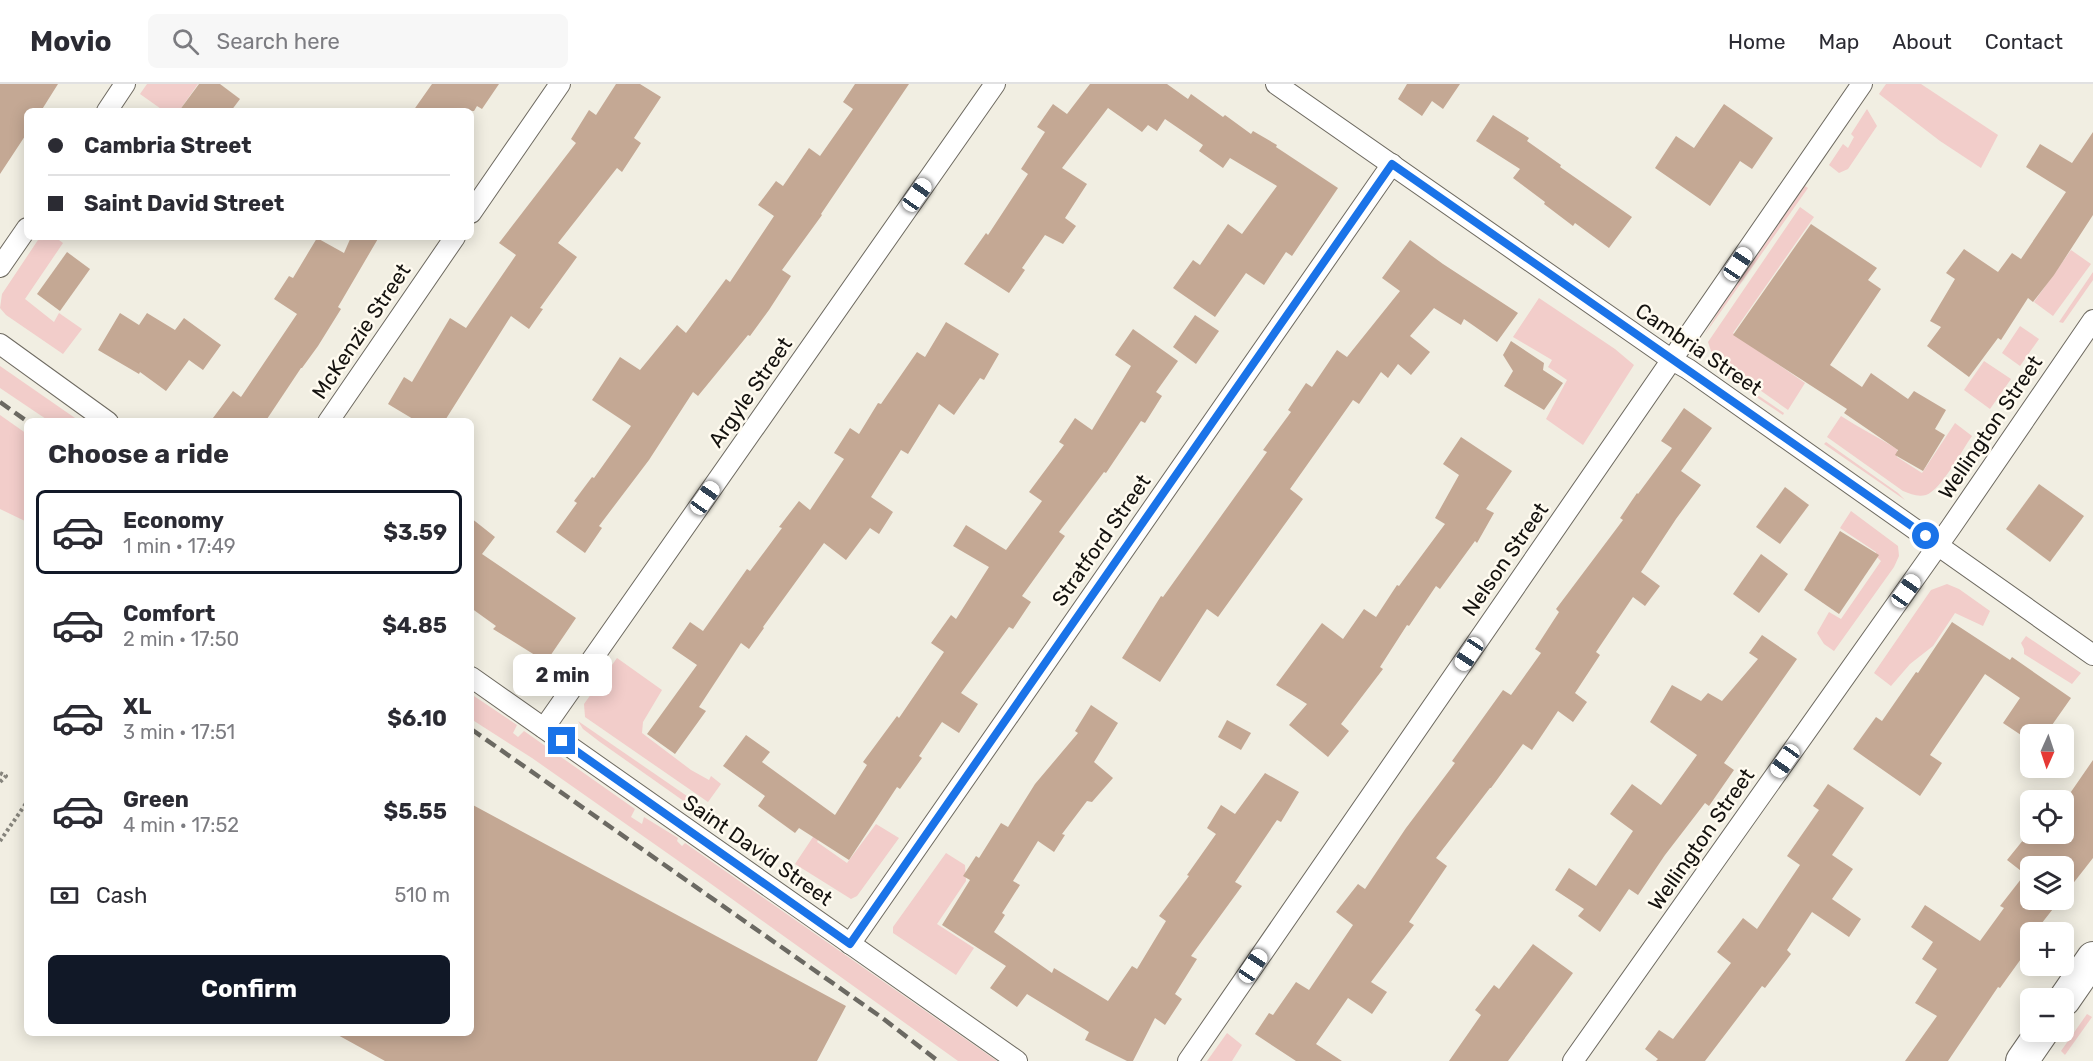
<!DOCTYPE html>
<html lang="en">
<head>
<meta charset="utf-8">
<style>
  :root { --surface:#fff; --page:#f7f7f7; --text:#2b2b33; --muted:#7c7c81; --line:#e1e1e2; --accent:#111827 }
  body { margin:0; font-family:Rubik,sans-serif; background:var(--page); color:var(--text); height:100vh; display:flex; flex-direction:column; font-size:22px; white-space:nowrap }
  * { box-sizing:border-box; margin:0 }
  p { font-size:20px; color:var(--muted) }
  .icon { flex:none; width:33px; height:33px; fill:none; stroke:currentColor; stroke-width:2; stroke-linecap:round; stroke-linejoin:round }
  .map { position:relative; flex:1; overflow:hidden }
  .drawer { position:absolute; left:24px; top:334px; width:450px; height:618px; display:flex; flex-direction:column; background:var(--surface); border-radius:9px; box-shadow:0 3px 15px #0003 }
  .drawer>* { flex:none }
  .top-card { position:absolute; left:24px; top:24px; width:450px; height:132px; border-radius:9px; box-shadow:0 3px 15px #0003; display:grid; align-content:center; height:132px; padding:0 24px; background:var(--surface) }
  .needle { width:39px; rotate:183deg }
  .controls { position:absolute; left:2020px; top:640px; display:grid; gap:12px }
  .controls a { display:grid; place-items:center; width:54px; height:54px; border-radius:9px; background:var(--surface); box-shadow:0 3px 15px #0003; font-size:30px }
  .end { position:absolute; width:27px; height:27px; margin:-14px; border:8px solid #1a73e8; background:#fff; box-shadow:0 0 0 3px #fff }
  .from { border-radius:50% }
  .bubble { position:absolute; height:42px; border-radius:9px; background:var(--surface); box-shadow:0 3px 15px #0003; font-size:20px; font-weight:700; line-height:42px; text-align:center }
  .car { position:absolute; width:18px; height:36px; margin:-18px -9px; border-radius:8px; box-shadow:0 0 4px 2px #0007; background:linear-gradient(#fff 24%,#345 0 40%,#fff 0 76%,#345 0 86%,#fff 0) }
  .top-card b { display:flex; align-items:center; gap:21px; height:57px; font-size:22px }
  .top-card b+b { border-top:2px solid var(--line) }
  .top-card i { width:15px; height:15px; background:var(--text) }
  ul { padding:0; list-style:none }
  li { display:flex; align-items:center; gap:18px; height:84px; margin:0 12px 9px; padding:0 12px; border:3px solid transparent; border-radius:9px }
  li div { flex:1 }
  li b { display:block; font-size:22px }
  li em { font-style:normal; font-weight:700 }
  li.selected { border-color:var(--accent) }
  li>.icon { width:54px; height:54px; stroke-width:1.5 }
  h2 { padding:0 24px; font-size:27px; line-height:72px }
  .pay { display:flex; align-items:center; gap:15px; height:66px; padding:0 24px; font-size:22px }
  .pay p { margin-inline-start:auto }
  .button { display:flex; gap:12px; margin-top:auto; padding:12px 24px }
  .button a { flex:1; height:69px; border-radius:9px; background:var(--accent); color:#fff; font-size:24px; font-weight:700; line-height:69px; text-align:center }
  header { display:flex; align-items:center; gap:36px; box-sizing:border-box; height:84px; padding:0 30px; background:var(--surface); border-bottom:2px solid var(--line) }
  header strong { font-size:28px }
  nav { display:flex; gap:33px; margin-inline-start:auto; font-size:21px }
  .search { width:420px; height:54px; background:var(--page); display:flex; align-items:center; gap:15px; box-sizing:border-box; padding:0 21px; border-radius:9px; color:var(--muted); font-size:22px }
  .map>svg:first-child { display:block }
</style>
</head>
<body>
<header>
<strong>Movio</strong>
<div class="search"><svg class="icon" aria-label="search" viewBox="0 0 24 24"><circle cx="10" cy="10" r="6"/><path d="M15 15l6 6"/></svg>Search here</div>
<nav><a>Home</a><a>Map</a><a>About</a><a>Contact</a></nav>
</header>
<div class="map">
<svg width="2093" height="977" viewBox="0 0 2093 977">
  <rect width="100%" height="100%" fill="#f1eee2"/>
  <g fill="#f2cdca">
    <path d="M147 0H198L179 27H164L140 10Z"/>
    <path d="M1886 0H1921L1998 51 1981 84 1940 57 1879 10Z"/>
    <path d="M1867 25 1877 42 1848 85 1839 89 1829 81 1843 60 1848 64 1854 53 1851 50Z"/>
    <path d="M1805 102 1808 104 1705 250 1721 223Z"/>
    <path d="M1800 123 1814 133 1733 249 1805 299 1788 326 1713 273 1708 258Z"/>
    <path d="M40 153H55L63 159 25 215 54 238 59 229 82 245 63 270 6 231 0 224 2 210Z"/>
    <path d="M2071 166 2091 180 2053 232 2034 218Z"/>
    <path d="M2093 188V196L2063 239 2059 238Z"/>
    <path d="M1539 214 1615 265 1634 281 1583 361 1546 335 1567 296 1548 283 1552 276 1513 253Z"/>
    <path d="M2020 242 2039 255 2020 282 2002 269Z"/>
    <path d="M1984 277 2011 295 1990 325 1964 306Z"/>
    <path d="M1709 278 1784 329 1783 331 1725 292Z"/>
    <path d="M0 282 75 334 73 337H49L0 304Z"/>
    <path d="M0 331 27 350V438L0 425Z"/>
    <path d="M1841 332C1859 344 1878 353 1897 365V373L1922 389 1955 339 1972 352C1962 366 1941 406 1926 411 1917 413 1911 410 1903 407L1827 353Z"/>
    <path d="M1976 356 1980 358 1952 398 1939 410Z"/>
    <path d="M1826 358 1898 409 1905 416 1824 360Z"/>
    <path d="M1851 427 1898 462 1899 472 1894 483 1834 567 1824 560 1817 549 1829 528 1841 535 1881 477 1876 472V468L1840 444Z"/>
    <path d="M1947 500 1959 505 1990 527 1983 542 1955 529 1933 562 1910 580 1891 602 1874 589 1931 506Z"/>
    <path d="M2026 552 2081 589 2072 600 2024 570V565L2021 559Z"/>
    <path d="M617 574 662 606 643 638 642 649 691 686 709 696 711 692 721 700 708 718 585 633 584 620Z"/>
    <path d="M471 610 517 641 513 649 518 653 524 647 635 725 631 733 642 740 644 733 678 754 677 757 682 762 685 759 997 977H958L707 797 532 674 471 635Z"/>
    <path d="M578 637 716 732 712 737 600 658 583 645Z"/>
    <path d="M825 735 828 737 817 758 847 779 876 740 899 754 857 812 851 815 795 780Z"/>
    <path d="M946 769 965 781 966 797 937 840 974 864 956 891 893 849V843Z"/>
    <path d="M2087 930 2092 933 2065 971 2061 967Z"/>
    <path d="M1227 949 1242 961 1232 977H1207Z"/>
  </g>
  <g fill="#c4a894">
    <path d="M0 0H58L41 27H27V49L0 90Z"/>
    <path d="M199 0H220L240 15 231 27H179Z"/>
    <path d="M432 0H499L482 25 477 22 474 27H413Z"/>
    <path d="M616 0H640L661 13 634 54 641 59 622 88 617 84 558 159 577 173 540 224 543 225 529 245 511 232 444 338H418L388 320 404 293 412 298 450 234 466 244 516 171 499 159 576 59 571 55 589 26 596 31Z"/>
    <path d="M855 0H909L821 130 822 131 782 186 791 192 769 226 750 252 748 251 698 312 693 308 649 376 599 442 602 444 585 469 556 448 577 419 574 417 592 393 594 394 631 342 592 316 620 273 640 286 677 241 686 249 726 195 730 198 774 132 758 121 776 97 783 102 809 64 820 72 853 25 843 18Z"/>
    <path d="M1090 0H1167L1188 15 1191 10 1223 33 1225 31 1251 50 1253 47 1277 61 1276 63 1338 104 1292 172 1286 168 1264 201 1246 189 1215 233 1173 204 1193 176 1200 181 1228 140 1242 150 1277 102 1230 74 1223 84 1199 67 1203 61 1165 35 1157 47 1148 41 1142 48 1108 24 1062 84 1087 100 1065 134 1076 142 1063 160 1045 151 1022 184 1025 186 1009 209 964 180 986 149 988 151 1028 90 1021 85 1045 48 1037 43 1053 20 1067 30Z"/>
    <path d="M1407 0H1460L1443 25 1432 17 1422 32 1398 15Z"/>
    <path d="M1724 20 1773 54 1752 85 1740 77 1710 122 1655 84 1676 52 1694 64Z"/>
    <path d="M1493 31 1529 54 1527 57 1561 81 1560 83 1632 133 1609 164 1575 139 1573 142 1544 120 1545 118 1513 94 1520 85 1476 57Z"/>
    <path d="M2093 48V131L2054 191 2033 218 2028 214 2001 256 1998 254 1969 293 1927 262 1941 243 1930 237 1955 195 1946 189 1964 165 1998 188 2012 169 2021 175 2066 108 2026 83 2040 60 2072 79Z"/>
    <path d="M1811 140 1877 184 1868 196 1881 205 1830 281 1862 303 1871 289 1908 315 1914 307 1946 326 1935 345 1945 351 1923 387 1895 371 1898 366 1844 329 1847 325 1733 251Z"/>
    <path d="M351 153H379L338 223 341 225 318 262 302 284H301L265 338H210L233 307 241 313 297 230 274 215 289 192 293 194 317 154 344 169Z"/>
    <path d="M1410 156 1443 180 1518 229 1497 258 1464 235 1461 241 1434 224 1410 252 1430 268 1411 291 1398 280 1388 294 1381 288 1359 320 1353 316 1290 405 1303 415 1218 533 1207 525 1160 598 1122 574 1161 512 1163 513 1267 368 1263 366 1291 328 1288 326 1306 299 1312 303 1337 266 1347 273 1400 207 1382 194Z"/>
    <path d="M67 168 90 185 60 227 37 210Z"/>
    <path d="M120 229 139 241 147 229 175 246 184 234 221 261 203 286 189 276 166 307 140 288 139 290 98 266Z"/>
    <path d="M1195 231 1219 247 1196 280 1173 263Z"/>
    <path d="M946 238 999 270 984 296 980 294 954 331 939 320 908 370 901 366 871 413 893 428 879 450 870 444 846 476 824 459 763 543 764 544 749 565 741 559 699 623 706 627 675 670 647 650 697 581 672 564 690 538 703 547 747 485 750 487 782 444 779 443 799 417 810 426 844 375 834 369 850 344 859 350 878 319 881 320 917 268 925 273Z"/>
    <path d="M1133 245 1178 277 1156 308 1162 312 1145 339 1141 337 1106 389 1104 388 1059 448 1065 452 1022 512 1031 518 1013 545 1009 543 961 609 978 620 959 649 942 638 919 672 922 674 900 705 897 703 849 776 799 744 795 749 758 722 765 712 723 682 746 651 770 668 762 678 835 731 867 681 863 678 897 632 899 634 944 568 931 559 951 531 956 535 989 483 953 462 966 441 1006 466 1042 417 1029 408 1064 361 1059 358 1075 334 1092 346 1131 282 1115 271Z"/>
    <path d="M1511 257 1544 279 1543 286 1563 299 1544 326 1504 302 1513 287 1503 271Z"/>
    <path d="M1684 324 1712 344 1681 387 1701 401 1676 435 1641 488 1660 502 1645 522 1633 513 1596 568 1600 571 1575 609 1587 618 1573 638 1558 627 1532 666 1523 660 1491 704H1490L1436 774 1447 782 1409 838 1414 841 1371 898 1387 908 1372 930 1348 914 1316 960 1342 977H1296L1255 950 1269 929 1273 931 1296 898 1309 906 1353 841 1336 828 1358 800 1365 805 1406 744 1455 679 1452 677 1503 606 1511 611 1541 569 1535 565 1559 528 1556 525 1623 436 1620 434 1637 409 1638 410 1672 364 1661 357Z"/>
    <path d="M1461 353 1512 387 1486 425 1494 429 1477 459 1475 457 1440 505 1436 502 1409 542 1407 541 1380 583 1383 585 1341 640 1349 647 1328 673 1289 641 1307 620 1276 601 1322 539 1343 555 1364 525 1376 533 1397 501 1399 502 1445 440 1435 434 1459 391 1443 380Z"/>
    <path d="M2039 400 2084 432 2050 478 2006 445Z"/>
    <path d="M1785 403 1809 421 1780 460 1756 443Z"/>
    <path d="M471 434 495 453 482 470 576 534 546 578 493 545 496 542 471 524Z"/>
    <path d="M1840 447 1879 471 1839 530 1804 506Z"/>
    <path d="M1761 470 1788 490 1759 529 1733 510Z"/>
    <path d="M1952 538 2010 576 2012 573 2071 614 2045 651H2021L2003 639 2020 614 1985 590 1930 671 1942 679 1920 712 1853 665 1876 633 1882 637 1916 588 1918 589Z"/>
    <path d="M1762 551 1797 575 1724 679 1734 686 1709 722 1705 719 1665 771 1638 811 1629 805 1600 848 1578 832 1584 825 1555 806 1569 784 1596 802 1633 747 1610 730 1632 700 1661 721 1697 671 1650 638 1672 601 1701 617 1708 609 1722 617 1758 575 1749 569Z"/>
    <path d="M1091 621 1118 639 1094 678 1113 694 1092 718 1087 717 1062 750 1065 751 1054 768 1038 757 1013 797 1020 801 1002 829 1005 831 994 848 1052 889 1054 884 1108 917 1132 882 1137 885 1166 837 1159 832 1189 792 1187 791 1216 750 1207 744 1221 721 1235 730 1265 689 1299 708 1281 738 1277 736 1235 798 1242 802 1191 872 1197 875 1175 910 1182 915 1165 941 1155 934 1133 977H1127L1085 956 1089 948 1027 910 1017 923 990 904 1006 882 942 841 970 796 963 792 976 772 979 774 1001 739 1008 743 1035 700 1078 649 1075 647Z"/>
    <path d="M1227 636 1251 649 1241 666 1218 653Z"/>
    <path d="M2093 676V774L2064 811V783H2031V816H2060L2034 849H2031V861L2000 904 1998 903 1948 977H1905L1937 932 1915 919 1937 885 1922 875 1933 858 1911 843 1925 821 1980 857 2004 824 2000 822 2025 790 2007 776 2028 750H2064V718Z"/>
    <path d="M1828 700 1864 724 1832 771 1853 785 1832 815 1861 835 1849 853 1812 828 1787 866 1791 870 1765 904 1762 902 1705 977H1656L1658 975 1645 965 1659 946 1673 955 1731 879 1717 868 1743 834 1757 845 1800 781 1787 772 1819 726 1813 722Z"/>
    <path d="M471 720 846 922 817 977H385L336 950H471Z"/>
    <path d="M1533 860 1573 889 1508 977H1449L1481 931 1475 926 1494 901 1499 905Z"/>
  </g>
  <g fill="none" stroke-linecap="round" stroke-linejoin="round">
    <g stroke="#6e6a61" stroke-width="22">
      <g id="minor">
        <path d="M1276 0 1672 276 1688 285 2093 571"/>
        <path d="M107 27 125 0"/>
        <path d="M471 129 560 0"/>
        <path d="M0 183 27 144"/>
        <path d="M0 260 108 338"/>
        <path d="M328 338 455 153"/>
        <path d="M471 593 1017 977"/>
        <path d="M544 644 995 0"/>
        <path d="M850 860 1392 80"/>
        <path d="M1188 977 1862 0"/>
        <path d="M1573 977 1951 443 2093 236"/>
      </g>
    </g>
    <g stroke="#6e6a61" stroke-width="34">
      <g id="primary">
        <path d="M2064 916 2093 874"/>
        <path d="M2022 977 2042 948"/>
      </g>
    </g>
    <g stroke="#86847c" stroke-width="4" stroke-dasharray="3 3" stroke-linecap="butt">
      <path d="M0 689 6 692 0 698"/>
      <path d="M0 757 27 718"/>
    </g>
    <use href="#minor" stroke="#fff" stroke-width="20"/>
    <use href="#primary" stroke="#fff" stroke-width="32"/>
    <g stroke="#6b6962" stroke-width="4.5" stroke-dasharray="12 6" stroke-linecap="butt">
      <path d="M0 318 28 338"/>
      <path d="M471 645 881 933 938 977"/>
    </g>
  </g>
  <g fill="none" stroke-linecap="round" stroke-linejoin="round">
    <path stroke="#1a73e8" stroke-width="8" d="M562 657 850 860 1392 80 1926 452"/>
  </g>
  <g text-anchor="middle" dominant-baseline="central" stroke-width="5" stroke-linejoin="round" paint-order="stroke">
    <g font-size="21" fill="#14120f" stroke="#fffbf0">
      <text transform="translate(361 247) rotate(-56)">McKenzie Street</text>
      <text transform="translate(1699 265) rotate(34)">Cambria Street</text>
      <text transform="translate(750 308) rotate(-55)">Argyle Street</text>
      <text transform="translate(1990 343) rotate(-56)">Wellington Street</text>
      <text transform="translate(1101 456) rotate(-55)">Stratford Street</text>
      <text transform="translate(1505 475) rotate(-55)">Nelson Street</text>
      <text transform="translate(1701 755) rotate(-55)">Wellington Street</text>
      <text transform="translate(758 766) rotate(35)">Saint David Street</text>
    </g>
  </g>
</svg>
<div class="controls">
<a><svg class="needle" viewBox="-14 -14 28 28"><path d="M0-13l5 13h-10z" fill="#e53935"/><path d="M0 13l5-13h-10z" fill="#7c7c81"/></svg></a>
<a><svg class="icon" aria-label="locate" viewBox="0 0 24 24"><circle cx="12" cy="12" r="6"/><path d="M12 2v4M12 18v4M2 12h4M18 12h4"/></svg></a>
<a><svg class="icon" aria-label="layers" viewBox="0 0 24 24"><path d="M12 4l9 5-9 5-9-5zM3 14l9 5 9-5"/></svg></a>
<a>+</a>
<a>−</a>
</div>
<i class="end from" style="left:1926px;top:452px"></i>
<i class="end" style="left:562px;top:657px"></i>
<div class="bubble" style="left:513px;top:570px;width:99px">2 min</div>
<i class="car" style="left:917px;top:111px;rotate:35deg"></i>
<i class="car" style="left:1738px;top:180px;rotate:34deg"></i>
<i class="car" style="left:705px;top:414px;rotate:35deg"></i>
<i class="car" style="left:1906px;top:507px;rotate:35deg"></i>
<i class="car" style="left:1469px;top:570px;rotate:214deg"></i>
<i class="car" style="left:1785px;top:677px;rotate:215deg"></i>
<i class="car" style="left:1253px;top:882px;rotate:34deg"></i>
<div class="top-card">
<b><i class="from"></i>Cambria Street</b>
<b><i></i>Saint David Street</b>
</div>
<section class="drawer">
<h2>Choose a ride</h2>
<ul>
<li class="selected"><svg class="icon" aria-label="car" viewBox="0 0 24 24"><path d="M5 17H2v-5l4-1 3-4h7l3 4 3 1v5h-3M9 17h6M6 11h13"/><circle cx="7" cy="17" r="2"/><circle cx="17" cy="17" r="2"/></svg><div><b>Economy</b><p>1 min · 17:49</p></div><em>$3.59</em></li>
<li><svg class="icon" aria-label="car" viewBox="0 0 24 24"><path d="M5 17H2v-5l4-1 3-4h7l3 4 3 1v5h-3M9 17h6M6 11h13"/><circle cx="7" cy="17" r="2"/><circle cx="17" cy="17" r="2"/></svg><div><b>Comfort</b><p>2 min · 17:50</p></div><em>$4.85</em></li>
<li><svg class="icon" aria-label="car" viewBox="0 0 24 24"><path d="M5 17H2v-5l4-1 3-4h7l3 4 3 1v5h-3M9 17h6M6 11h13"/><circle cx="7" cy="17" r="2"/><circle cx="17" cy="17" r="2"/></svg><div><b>XL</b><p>3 min · 17:51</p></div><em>$6.10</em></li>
<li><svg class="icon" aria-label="car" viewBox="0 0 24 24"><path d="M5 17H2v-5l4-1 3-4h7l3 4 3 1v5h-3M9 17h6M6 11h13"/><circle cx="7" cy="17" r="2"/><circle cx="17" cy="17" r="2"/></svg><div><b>Green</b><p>4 min · 17:52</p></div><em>$5.55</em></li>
</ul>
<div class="pay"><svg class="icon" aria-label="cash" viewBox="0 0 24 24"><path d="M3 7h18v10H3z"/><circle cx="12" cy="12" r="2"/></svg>Cash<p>510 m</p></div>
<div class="button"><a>Confirm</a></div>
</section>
</div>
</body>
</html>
